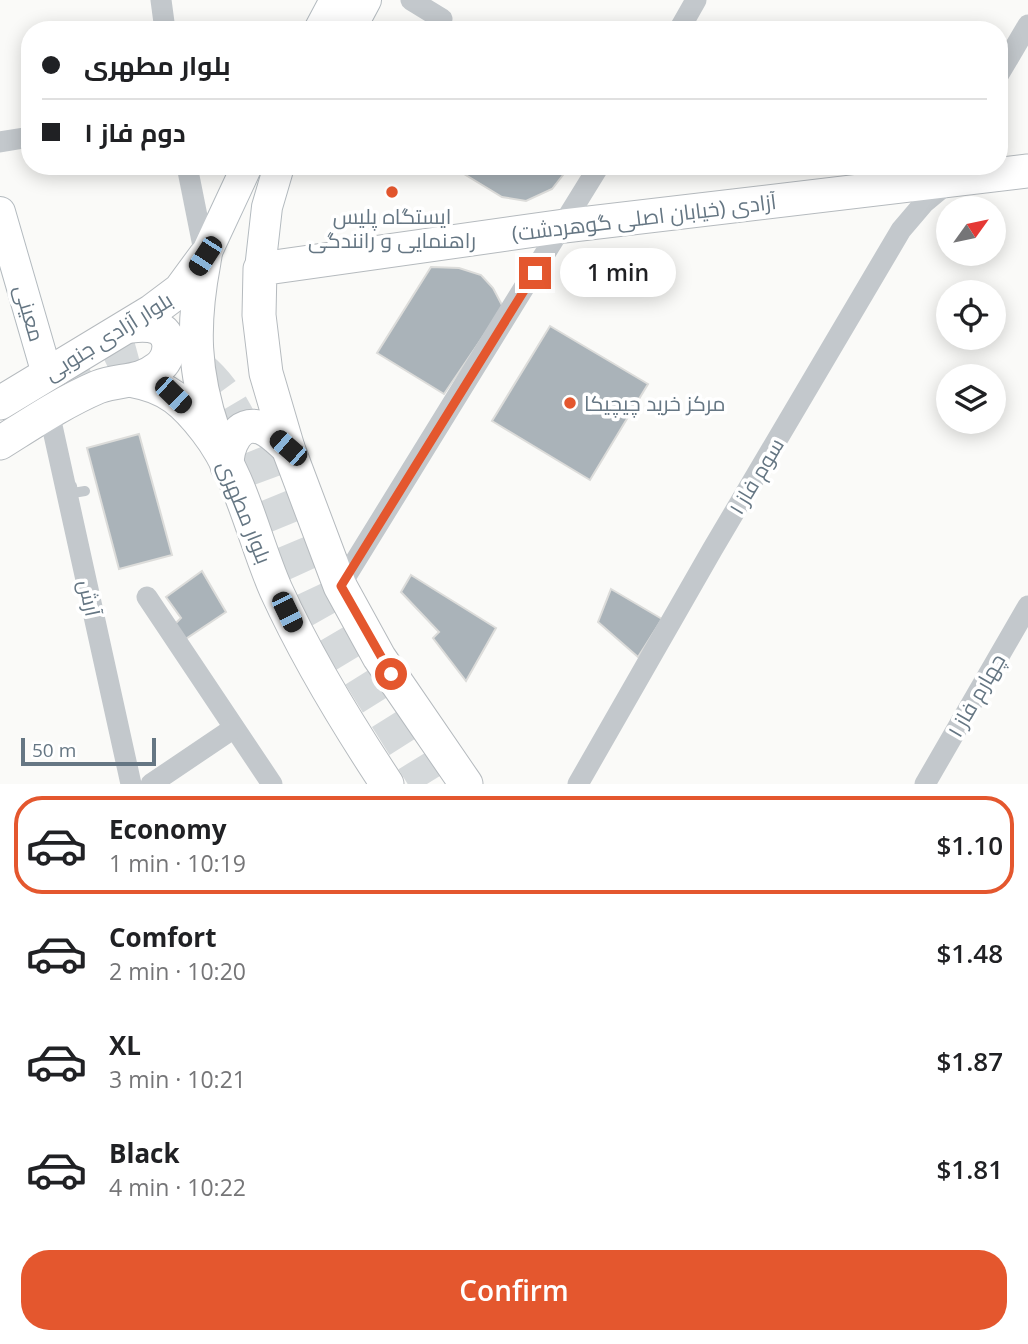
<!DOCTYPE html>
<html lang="en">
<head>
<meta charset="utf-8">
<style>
  :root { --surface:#fff; --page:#f2f2f2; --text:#202124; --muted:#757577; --line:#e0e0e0; --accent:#e4572e }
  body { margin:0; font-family:"Open Sans",Cairo,sans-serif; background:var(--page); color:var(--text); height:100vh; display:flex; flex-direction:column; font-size:26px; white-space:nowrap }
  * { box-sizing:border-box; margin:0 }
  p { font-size:23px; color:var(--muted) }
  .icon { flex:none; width:38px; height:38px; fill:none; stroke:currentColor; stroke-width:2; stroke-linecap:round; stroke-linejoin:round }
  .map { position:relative; height:784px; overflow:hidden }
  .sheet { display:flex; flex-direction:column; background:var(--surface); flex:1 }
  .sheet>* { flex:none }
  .hud { position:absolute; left:21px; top:21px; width:987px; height:154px; border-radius:28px; box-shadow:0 4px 18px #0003; display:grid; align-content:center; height:154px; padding:0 21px; background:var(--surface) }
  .needle { width:46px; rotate:57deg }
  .buttons { position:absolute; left:936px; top:196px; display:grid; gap:14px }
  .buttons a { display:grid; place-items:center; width:70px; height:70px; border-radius:50%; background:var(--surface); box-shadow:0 4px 18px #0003; font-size:35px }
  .scale { position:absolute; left:21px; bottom:18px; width:135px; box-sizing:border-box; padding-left:7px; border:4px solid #657683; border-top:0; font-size:19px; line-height:24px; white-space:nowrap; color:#657683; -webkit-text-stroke:5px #fff; paint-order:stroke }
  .end { position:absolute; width:32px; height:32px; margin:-16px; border:9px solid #e4572e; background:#fff; box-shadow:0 0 0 4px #fff }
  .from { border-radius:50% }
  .bubble { position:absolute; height:49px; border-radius:24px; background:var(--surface); box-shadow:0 4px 18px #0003; font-size:23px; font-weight:600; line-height:49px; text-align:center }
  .car { position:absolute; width:21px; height:42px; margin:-21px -10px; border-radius:9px; box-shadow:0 0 5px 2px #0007; background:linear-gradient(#222 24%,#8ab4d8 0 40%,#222 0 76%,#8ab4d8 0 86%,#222 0) }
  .hud b { display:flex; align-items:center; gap:24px; height:66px; font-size:26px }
  .hud b+b { border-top:2px solid var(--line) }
  .hud i { width:18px; height:18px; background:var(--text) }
  ul { padding:12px 0 0; list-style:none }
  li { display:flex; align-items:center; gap:21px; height:98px; margin:0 14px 10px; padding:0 7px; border:4px solid transparent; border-radius:28px }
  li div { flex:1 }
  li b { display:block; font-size:26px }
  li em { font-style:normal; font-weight:600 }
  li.selected { border-color:var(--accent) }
  li>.icon { width:63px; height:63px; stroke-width:1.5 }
  .button { display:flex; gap:14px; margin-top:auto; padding:14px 21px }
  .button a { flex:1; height:80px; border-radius:28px; background:var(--accent); color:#fff; font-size:28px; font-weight:600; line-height:80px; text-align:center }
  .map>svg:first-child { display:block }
</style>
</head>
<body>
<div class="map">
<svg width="1028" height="784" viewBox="0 0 1028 784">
  <rect width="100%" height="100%" fill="#fafaf8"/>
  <g fill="#aab3b9" stroke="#dcdcda" stroke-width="2">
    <path d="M451 166H570L552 189 526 201 502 197Z"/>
    <path d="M431 267 459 268 481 275 493 288 503 307 444 394 377 353Z"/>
    <path d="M550 326 648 384 590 480 492 421Z"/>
    <path d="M139 434 172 555 119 569 87 448Z"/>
    <path d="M202 571 226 612 184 640 174 625 181 618 166 597Z"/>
    <path d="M411 575 496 628 466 681 433 638 439 632 401 592Z"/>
    <path d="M611 589 662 619 638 657 598 622Z"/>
  </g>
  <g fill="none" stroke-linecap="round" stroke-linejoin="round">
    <path stroke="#d5d9db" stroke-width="33" stroke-dasharray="33 17" stroke-linecap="butt" d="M63 389C89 373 139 342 170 351 233 371 252 451 274 504 289 541 305 581 324 616 356 673 393 728 427 784"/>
    <g stroke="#b3babf" stroke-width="32">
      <g id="secondary">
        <path d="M319 30 335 0"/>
        <path d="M350 30 366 0"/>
        <path d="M0 212 47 374"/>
        <path d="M205 256 247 166"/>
        <path d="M260 269 267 207 279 166"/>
      </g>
    </g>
    <g stroke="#b5babe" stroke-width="35">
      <g id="primary">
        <path d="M204 262C192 325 193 372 214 433"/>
        <path d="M134 381C168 387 185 403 206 430 242 476 253 538 276 590 307 658 346 722 387 784"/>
        <path d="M0 403 152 311 180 290 205 256"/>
        <path d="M0 443C32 423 63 402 98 387 119 379 140 383 158 368 171 358 174 336 158 328 149 324 140 325 131 326"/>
        <path d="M227 466C227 447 237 419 262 428 272 432 280 441 288 448"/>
        <path d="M466 784 379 657 340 586 288 448 266 373 259 315 260 269 564 226 1028 171"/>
      </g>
    </g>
    <path stroke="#c3c8cc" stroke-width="10" d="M72 486 73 493 85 491"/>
    <g stroke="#c3c8cc" stroke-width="21">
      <path d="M161 0 165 30"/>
      <path d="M411 0 442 19"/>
      <path d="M679 30 696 0"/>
      <path d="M999 74 1028 25"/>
      <path d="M0 142 30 137"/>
      <path d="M187 166 205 256"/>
      <path d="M49 412 131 784"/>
      <path d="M340 586 599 166"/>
      <path d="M147 597 272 784"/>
      <path d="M151 784 234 728"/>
      <path d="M578 784 712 550 901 230 924 203 948 183"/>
      <path d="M925 784 1028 606"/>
    </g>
    <use href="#secondary" stroke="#fff" stroke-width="30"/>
    <use href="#primary" stroke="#fff" stroke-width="33"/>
  </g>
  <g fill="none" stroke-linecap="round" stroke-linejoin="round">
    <path stroke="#e4572e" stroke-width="9" d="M391 674 341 586 535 273"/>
  </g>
  <g fill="#e4572e" stroke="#fff" stroke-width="2.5">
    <circle cx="392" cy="192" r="7"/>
    <circle cx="570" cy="403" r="7"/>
  </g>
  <g text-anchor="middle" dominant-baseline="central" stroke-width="7" stroke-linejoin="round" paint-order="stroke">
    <g font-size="21" fill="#657683" stroke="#fff">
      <text x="392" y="216">ایستگاه پلیس<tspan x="392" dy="24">راهنمایی و رانندگی</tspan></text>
      <text x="584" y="403" text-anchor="start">مرکز خرید چیچیکا</text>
    </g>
    <g font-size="21" fill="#657683" stroke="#fff">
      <text transform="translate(644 217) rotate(-7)">آزادی (خیابان اصلی گوهردشت)</text>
      <text transform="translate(30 313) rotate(74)">معینی</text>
      <text transform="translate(108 336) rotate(-32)">بلوار آزادی جنوبی</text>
      <text transform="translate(756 476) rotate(-59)">سوم فاز ۱</text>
      <text transform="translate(245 512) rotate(68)">بلوار مطهری</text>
      <text transform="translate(90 598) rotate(78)">آرش</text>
      <text transform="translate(976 695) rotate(-60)">چهارم فاز ۱</text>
    </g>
  </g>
</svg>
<div class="buttons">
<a><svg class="needle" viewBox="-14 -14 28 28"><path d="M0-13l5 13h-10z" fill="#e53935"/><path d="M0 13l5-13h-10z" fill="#757577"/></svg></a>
<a><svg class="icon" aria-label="locate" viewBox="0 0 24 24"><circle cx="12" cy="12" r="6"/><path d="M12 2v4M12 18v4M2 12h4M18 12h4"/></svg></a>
<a><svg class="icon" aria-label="layers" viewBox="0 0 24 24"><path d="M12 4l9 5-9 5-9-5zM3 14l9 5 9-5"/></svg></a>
</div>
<div class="scale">50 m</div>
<i class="end from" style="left:391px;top:674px"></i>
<i class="end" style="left:535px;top:273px"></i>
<div class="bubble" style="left:560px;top:248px;width:116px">1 min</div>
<i class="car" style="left:205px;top:256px;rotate:213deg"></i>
<i class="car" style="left:173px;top:395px;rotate:134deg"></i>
<i class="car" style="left:288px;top:448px;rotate:311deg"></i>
<i class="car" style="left:287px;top:612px;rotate:154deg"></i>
<div class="hud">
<b><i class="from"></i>بلوار مطهری</b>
<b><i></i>دوم فاز ۱</b>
</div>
</div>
<section class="sheet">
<ul>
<li class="selected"><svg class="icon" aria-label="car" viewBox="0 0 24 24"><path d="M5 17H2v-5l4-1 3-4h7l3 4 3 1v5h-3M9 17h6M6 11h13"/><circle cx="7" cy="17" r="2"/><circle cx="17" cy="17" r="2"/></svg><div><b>Economy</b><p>1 min · 10:19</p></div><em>$1.10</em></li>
<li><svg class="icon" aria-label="car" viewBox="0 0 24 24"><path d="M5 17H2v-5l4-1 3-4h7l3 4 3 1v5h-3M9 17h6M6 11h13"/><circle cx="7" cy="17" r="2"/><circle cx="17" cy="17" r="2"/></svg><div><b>Comfort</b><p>2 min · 10:20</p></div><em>$1.48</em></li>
<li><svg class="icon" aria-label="car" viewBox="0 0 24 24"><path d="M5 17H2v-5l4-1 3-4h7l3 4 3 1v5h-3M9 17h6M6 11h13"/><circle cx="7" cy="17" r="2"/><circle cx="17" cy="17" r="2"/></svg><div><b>XL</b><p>3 min · 10:21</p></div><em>$1.87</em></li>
<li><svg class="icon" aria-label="car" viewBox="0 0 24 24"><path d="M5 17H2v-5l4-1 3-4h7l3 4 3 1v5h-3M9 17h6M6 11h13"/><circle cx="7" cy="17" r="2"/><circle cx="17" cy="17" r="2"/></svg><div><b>Black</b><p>4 min · 10:22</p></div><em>$1.81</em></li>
</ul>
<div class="button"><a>Confirm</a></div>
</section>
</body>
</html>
